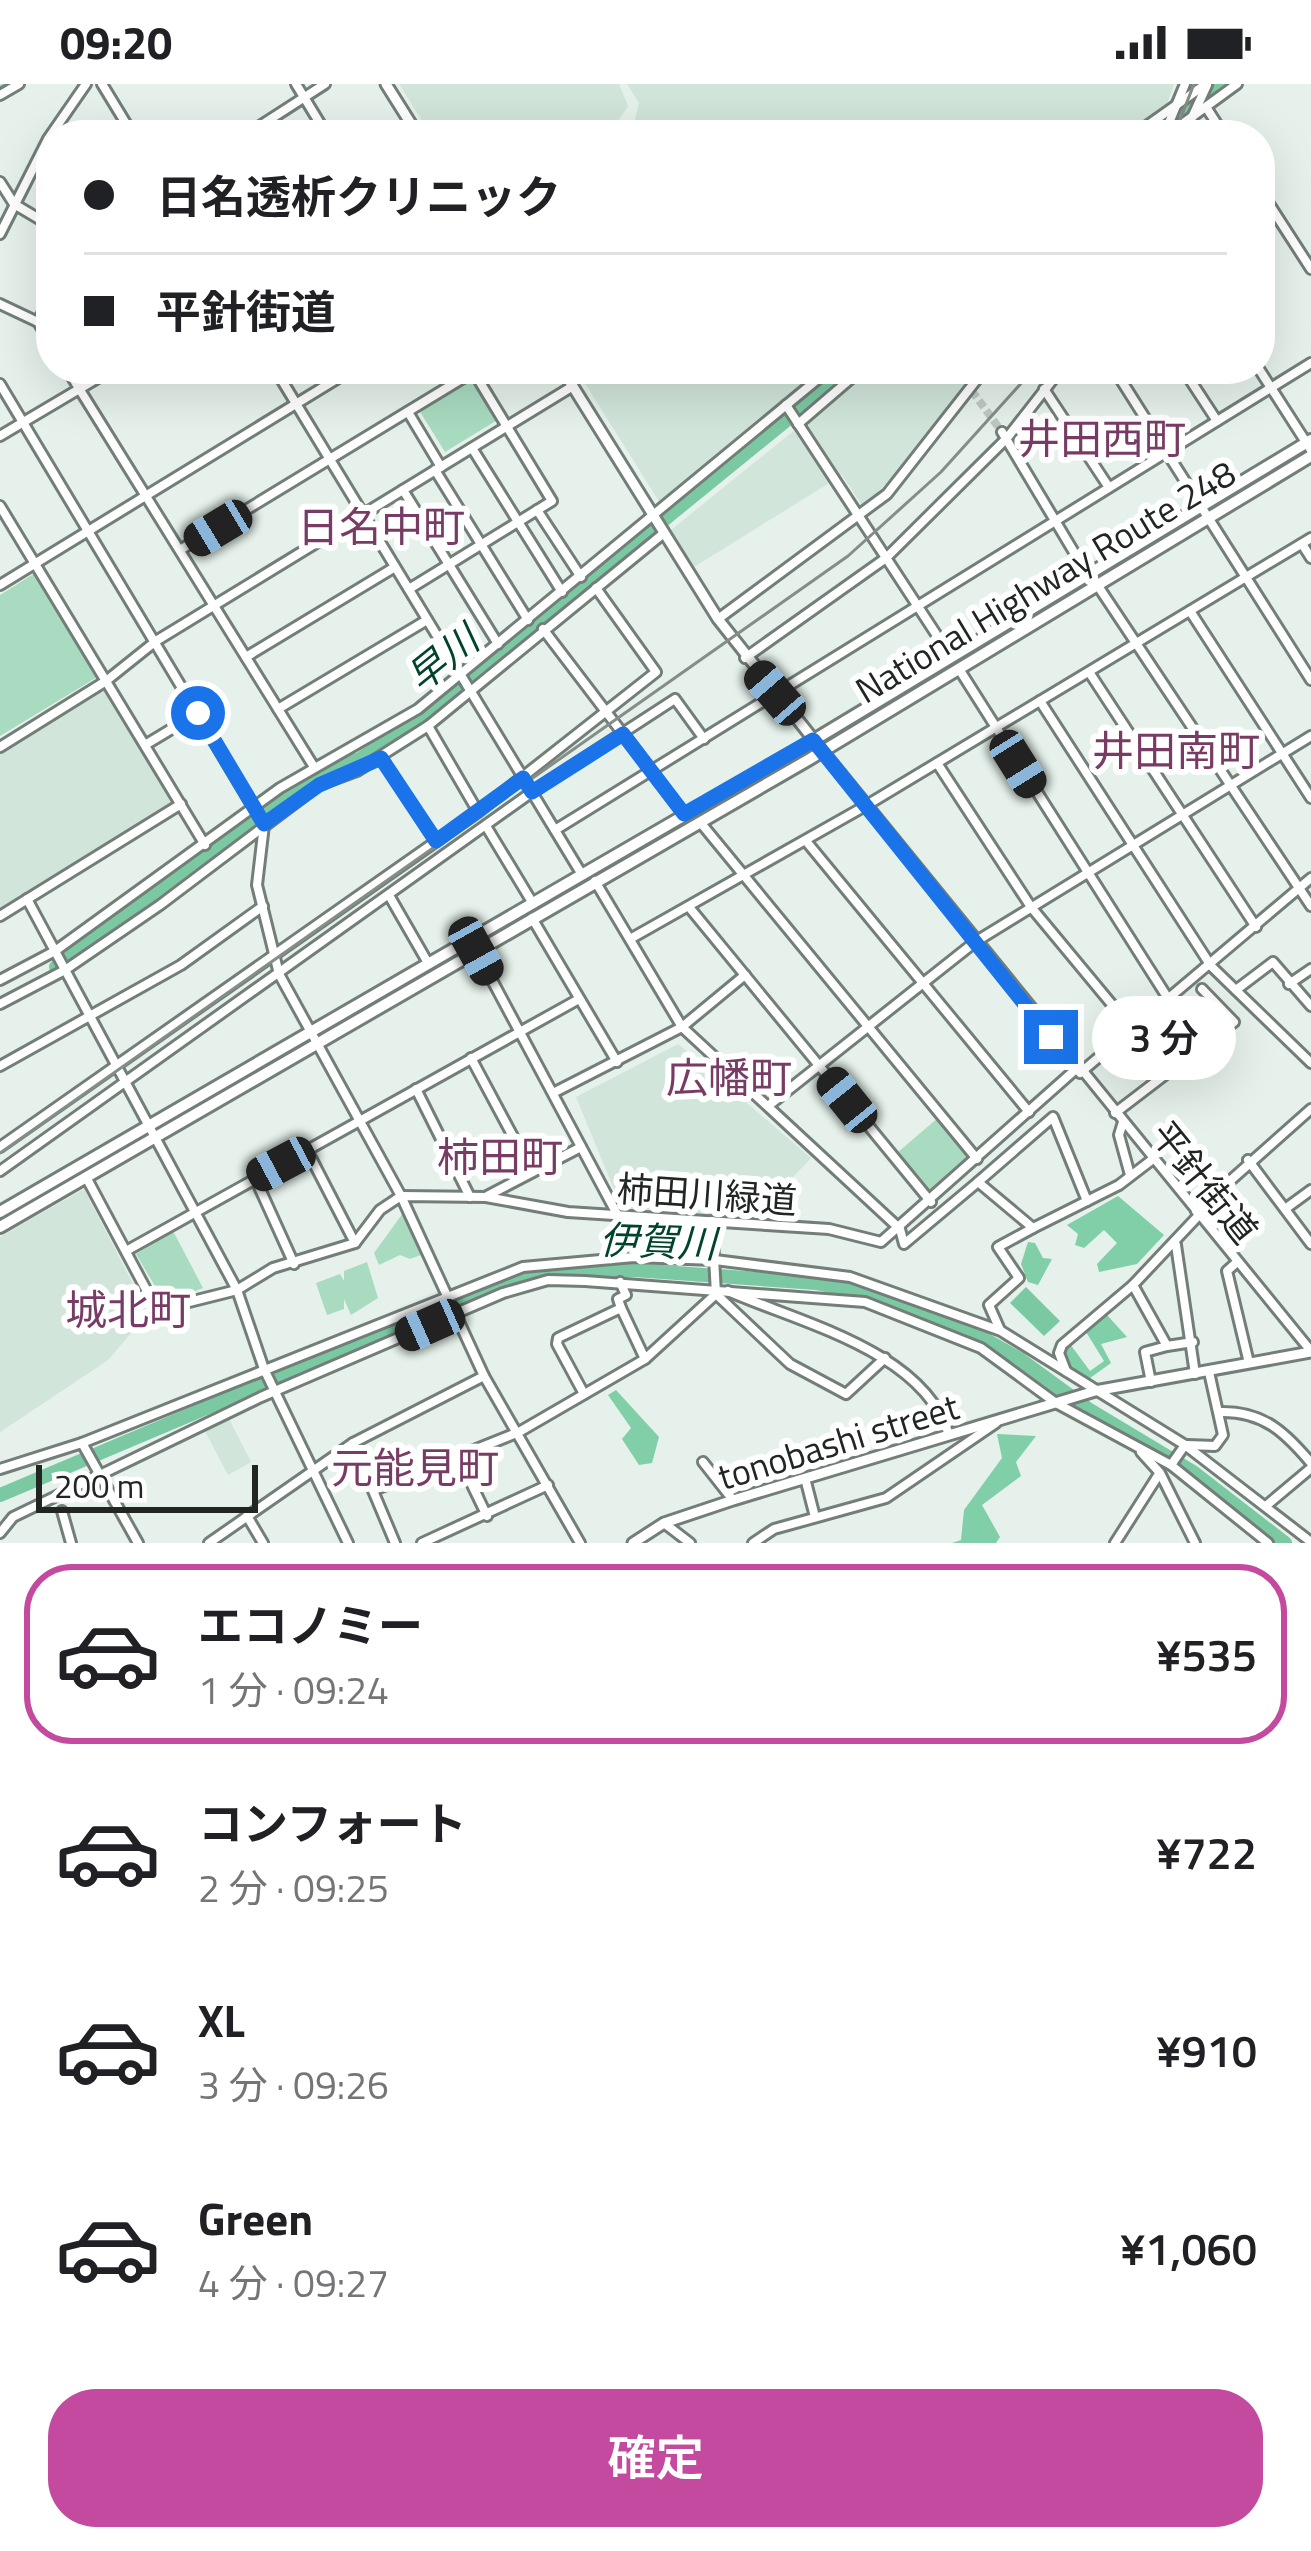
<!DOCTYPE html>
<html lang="ja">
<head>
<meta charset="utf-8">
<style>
  :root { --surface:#fff; --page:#f2f2f2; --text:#202124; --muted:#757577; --line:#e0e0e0; --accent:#c34a9e }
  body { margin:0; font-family:"Titillium Web","Noto Sans JP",sans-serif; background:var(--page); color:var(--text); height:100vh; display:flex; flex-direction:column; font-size:45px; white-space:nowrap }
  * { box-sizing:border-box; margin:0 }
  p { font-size:39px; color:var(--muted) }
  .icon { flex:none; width:66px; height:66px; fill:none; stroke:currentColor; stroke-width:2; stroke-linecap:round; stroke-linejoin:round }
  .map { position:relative; height:1459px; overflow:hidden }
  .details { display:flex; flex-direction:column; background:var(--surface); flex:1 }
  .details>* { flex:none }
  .hud { position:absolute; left:36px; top:36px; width:1239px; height:264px; border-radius:48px; box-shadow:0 12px 48px #0002; display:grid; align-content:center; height:264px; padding:0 48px; background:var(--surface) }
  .scale { position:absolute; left:36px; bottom:30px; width:222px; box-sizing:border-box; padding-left:12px; border:6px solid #212623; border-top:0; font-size:33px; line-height:42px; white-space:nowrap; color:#212623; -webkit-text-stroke:9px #fff; paint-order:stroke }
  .end { position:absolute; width:54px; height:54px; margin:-27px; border:15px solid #1a73e8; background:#fff; box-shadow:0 0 0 6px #fff }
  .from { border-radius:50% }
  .bubble { position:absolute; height:84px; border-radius:42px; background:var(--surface); box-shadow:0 12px 48px #0002; font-size:39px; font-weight:600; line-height:84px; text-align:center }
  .car { position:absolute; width:36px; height:72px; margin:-36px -18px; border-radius:15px; box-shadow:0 0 9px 3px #0007; background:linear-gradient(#222 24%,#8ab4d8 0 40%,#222 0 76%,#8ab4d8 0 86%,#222 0) }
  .hud b { display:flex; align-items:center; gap:42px; height:114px; font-size:45px }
  .hud b+b { border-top:3px solid var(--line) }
  .hud i { width:30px; height:30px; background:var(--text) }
  ul { padding:21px 0 0; list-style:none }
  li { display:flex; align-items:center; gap:36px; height:180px; margin:0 24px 18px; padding:0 24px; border:6px solid transparent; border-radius:48px }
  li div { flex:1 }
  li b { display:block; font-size:45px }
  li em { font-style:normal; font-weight:600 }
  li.active { border-color:var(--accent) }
  li>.icon { width:108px; height:108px; stroke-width:1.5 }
  .button { display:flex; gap:24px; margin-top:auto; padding:24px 48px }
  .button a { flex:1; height:138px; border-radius:48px; background:var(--accent); color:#fff; font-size:48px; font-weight:600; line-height:138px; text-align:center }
  .status { display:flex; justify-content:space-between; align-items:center; height:84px; padding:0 60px; background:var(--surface); direction:ltr }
  .status svg { height:33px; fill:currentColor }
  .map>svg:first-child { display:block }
</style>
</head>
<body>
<div class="status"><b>09:20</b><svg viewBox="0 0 49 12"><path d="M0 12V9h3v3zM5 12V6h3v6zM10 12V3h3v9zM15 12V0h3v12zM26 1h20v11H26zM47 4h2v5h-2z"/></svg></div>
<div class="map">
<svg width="1311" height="1459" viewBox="0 0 1311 1459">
  <rect width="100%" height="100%" fill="#e5f1ea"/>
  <g fill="#d1e5da">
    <path d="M399 0H619L628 22 616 40 622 51H431Z"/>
    <path d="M627 0H1174L1165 25 1127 51H631L639 19Z"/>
    <path d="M576 285H823L660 419Z"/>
    <path d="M870 285H981L909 377 863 423 842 391 694 483 671 446Z"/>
    <path d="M105 605 173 717 0 824V670Z"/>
    <path d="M678 960 811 1074 754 1134 623 1127 576 1013Z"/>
    <path d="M84 1105 148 1229 108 1276 0 1348V1153Z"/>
    <path d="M228 1333 251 1378 228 1391 204 1345Z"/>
  </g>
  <g fill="#a8dbc0">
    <path d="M473 293 499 335 445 368 419 326Z"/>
    <path d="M35 489 99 592 0 652V511Z"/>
    <path d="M939 1033 970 1071 929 1107 897 1069Z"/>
    <path d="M403 1129 421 1171 410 1175 400 1171 379 1181 374 1169Z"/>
    <path d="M173 1147 203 1204 165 1219 136 1170Z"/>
    <path d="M367 1178 378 1214 351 1231 344 1215V1225L327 1231 316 1199 340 1190 344 1197V1187Z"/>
  </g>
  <g fill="#81cfa8">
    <path d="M1118 1112 1164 1151 1137 1180 1099 1188 1097 1180 1117 1159 1104 1146 1084 1164 1075 1161 1078 1150 1067 1141Z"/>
    <path d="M1028 1158 1035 1159 1043 1174 1052 1175 1038 1201 1028 1198 1021 1180Z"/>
    <path d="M1107 1231 1127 1253 1101 1260 1111 1279 1086 1297 1070 1286 1064 1265 1070 1260 1090 1287 1104 1277 1086 1248Z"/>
    <path d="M616 1306 659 1353 652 1379 639 1381 622 1355 631 1344 608 1311Z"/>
    <path d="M997 1350 1036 1352 1016 1378 1021 1392 982 1421 1000 1453 996 1459H952L961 1456 964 1426 1002 1374Z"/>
  </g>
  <path fill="#7bc9a2" d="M1026 1203 1060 1237 1044 1252 1010 1219Z"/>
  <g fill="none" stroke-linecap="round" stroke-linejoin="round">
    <path stroke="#7bc9a2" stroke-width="3" d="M0 3 6 0"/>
    <g stroke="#7bc9a2" stroke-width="14">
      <path d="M1148 51 1222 0"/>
      <path d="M56 883 320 687 360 675 423 632 849 285"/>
      <path d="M0 1411 497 1201 564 1187 634 1186 816 1199 882 1213 972 1248 1018 1274 1088 1325 1193 1388 1285 1459"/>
    </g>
    <path stroke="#bec8c2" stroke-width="8" stroke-dasharray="8 4" stroke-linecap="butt" d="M972 307 1002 348"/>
    <g stroke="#737e78" stroke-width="14">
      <g id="minor">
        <path d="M102 0 133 51"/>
        <path d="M296 0 327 51"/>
        <path d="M0 11 19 0"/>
        <path d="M1206 23 1224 51"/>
        <path d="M246 51 325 0"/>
        <path d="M1134 51 1206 0"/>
        <path d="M1164 51 1185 0"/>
        <path d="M1167 51 1237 0"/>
        <path d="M1184 51 1207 1"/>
        <path d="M0 98 14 120 51 142"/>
        <path d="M1260 106 1311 185"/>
        <path d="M0 150 48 55 86 0"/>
        <path d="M0 220 38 238 51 259"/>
        <path d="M38 238 51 212"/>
        <path d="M67 285 314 683"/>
        <path d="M275 285 581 789"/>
        <path d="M1114 285 1311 596"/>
        <path d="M1183 285 1217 337"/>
        <path d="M1259 285 1311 366"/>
        <path d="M0 300 264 741 257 801 279 890 401 1112 484 1292 580 1459"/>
        <path d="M1044 305 1108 402"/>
        <path d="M786 321 951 573"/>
        <path d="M408 328 441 383"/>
        <path d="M798 340 862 285"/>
        <path d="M1002 348 1087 490"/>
        <path d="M0 352 113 285"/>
        <path d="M472 364 562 508"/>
        <path d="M435 386 528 536"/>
        <path d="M403 406 498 560"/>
        <path d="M0 422 205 761"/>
        <path d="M537 426 581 493"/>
        <path d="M1302 460 1311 474"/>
        <path d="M180 466 473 288"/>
        <path d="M0 501 353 285"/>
        <path d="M1098 502 1311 822"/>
        <path d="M409 505 552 417 472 285"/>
        <path d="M1190 527 1311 714"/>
        <path d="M718 535 887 410 985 285"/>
        <path d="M543 545 684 730"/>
        <path d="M246 573 395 483"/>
        <path d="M745 574 886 474 1007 354 1061 285"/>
        <path d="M959 585 1169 916"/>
        <path d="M1089 588 1256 843"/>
        <path d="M1040 617 1211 882 1311 979"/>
        <path d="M278 625 427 536"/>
        <path d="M428 642 478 728"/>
        <path d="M813 655 1311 1267"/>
        <path d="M145 661 198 629"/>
        <path d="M0 663 106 597 156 557 573 302"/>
        <path d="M381 674 436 757"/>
        <path d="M937 679 1031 823 1133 946"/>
        <path d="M700 738 977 1075"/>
        <path d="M486 742 532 818"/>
        <path d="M555 746 1311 279"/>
        <path d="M806 757 1029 1028"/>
        <path d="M595 797 682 943 900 1145 904 1160 978 1098 1033 1144 1119 1101 1153 1075"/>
        <path d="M390 813 428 879"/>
        <path d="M27 815 237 1206 264 1285 348 1459"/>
        <path d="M689 823 931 1118"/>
        <path d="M0 832 181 720"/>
        <path d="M532 834 617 978"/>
        <path d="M630 855 867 721 1311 454"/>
        <path d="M477 868 617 1130"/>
        <path d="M0 896 55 867 280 704 418 625 830 285"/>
        <path d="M1289 900 1311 885"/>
        <path d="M1236 906 1273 878 1311 922"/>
        <path d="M0 920 65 886 160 821 319 701 357 687 428 642 664 449"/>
        <path d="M471 974 532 1088"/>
        <path d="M0 982 181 881 263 822"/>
        <path d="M1080 989 1311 794"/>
        <path d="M416 1005 470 1113"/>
        <path d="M553 1009 682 943 745 891"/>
        <path d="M768 1022 975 858 1311 652"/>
        <path d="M1115 1029 1234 938 1202 905"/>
        <path d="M1123 1038 1119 1051 1130 1091"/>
        <path d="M0 1063 478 728 656 588 596 504"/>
        <path d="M307 1066 355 1159"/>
        <path d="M1248 1076 1311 1160"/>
        <path d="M0 1087 532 708 675 615 704 655"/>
        <path d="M86 1093 157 1226 237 1206 273 1184 355 1159 380 1126 401 1112 486 1113 568 1128 829 1145 881 1158 1076 985"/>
        <path d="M255 1094 294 1180"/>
        <path d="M978 1098 1053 1033 1087 1117"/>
        <path d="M487 1112 581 1063"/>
        <path d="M1285 1125 1311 1106"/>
        <path d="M1196 1127 1311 1025"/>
        <path d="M712 1137 716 1210 790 1280 846 1310 885 1274"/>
        <path d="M1176 1161 1195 1290"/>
        <path d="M126 1167 579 915"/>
        <path d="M1236 1179 1227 1187 1249 1279"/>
        <path d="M620 1198 626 1211 618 1215 621 1224"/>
        <path d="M1133 1201 1167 1262 1145 1268 1151 1298"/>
        <path d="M728 1207C801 1239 924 1267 949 1351"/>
        <path d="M1000 1246 989 1221 1019 1194 998 1163 1033 1144"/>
        <path d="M1167 1262 1193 1258"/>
        <path d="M1066 1287 1059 1269 1062 1261 1133 1201 1199 1131"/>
        <path d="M584 1310 557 1260 558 1254 621 1224 645 1275"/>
        <path d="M1220 1328C1263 1327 1285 1348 1311 1379"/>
        <path d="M82 1359 138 1459"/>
        <path d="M353 1359 395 1459"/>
        <path d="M1187 1361 1215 1362 1223 1351 1209 1288"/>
        <path d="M1141 1368 1160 1389 1195 1459"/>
        <path d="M459 1374 487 1432"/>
        <path d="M703 1378 733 1416"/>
        <path d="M1171 1381 1185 1361"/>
        <path d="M0 1385 82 1359 523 1183 634 1173 715 1176 850 1193 1001 1247 1185 1361 1311 1458"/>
        <path d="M805 1394 815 1433"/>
        <path d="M374 1406 519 1348 645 1275 716 1210"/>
        <path d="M1267 1421 1311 1384"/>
        <path d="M62 1427 71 1459"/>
        <path d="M247 1432 263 1459"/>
        <path d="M664 1439 690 1459"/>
        <path d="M0 1449 13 1433 261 1313 503 1209 548 1196 585 1197 865 1218 981 1264 1056 1319 1171 1381 1268 1459"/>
        <path d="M209 1459 353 1359 484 1292"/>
        <path d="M422 1459 548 1401"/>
        <path d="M753 1459 774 1445 886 1414 996 1339"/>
        <path d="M1115 1459 1159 1390"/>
      </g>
    </g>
    <g stroke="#737e78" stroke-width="15">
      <g id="major">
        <path d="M386 0 418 51"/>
        <path d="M562 285 718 535 813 655"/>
        <path d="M633 1459 664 1439 733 1416 1095 1307 1311 1268"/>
      </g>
    </g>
    <g stroke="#737e78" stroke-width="16">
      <g id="highway">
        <path d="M0 1128 799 665 1311 356"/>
        <path d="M0 1143 808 676 1311 372"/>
      </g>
    </g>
    <use href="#minor" stroke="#fff" stroke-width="8"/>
    <use href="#major" stroke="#fff" stroke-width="9"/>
    <use href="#highway" stroke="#fff" stroke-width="10"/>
    <g stroke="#858d88" stroke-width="3">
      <path d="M1174 51 1194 0"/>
      <path d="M0 1069 848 472 941 388 1034 285"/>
    </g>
  </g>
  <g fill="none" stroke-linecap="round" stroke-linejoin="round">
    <path stroke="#1a73e8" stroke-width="15" d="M198 629 264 740 319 701 381 674 436 757 523 694 532 708 623 650 684 730 813 656 1051 953"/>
  </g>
  <g text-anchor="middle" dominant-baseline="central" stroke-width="12" stroke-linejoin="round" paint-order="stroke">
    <g font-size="36" fill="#212623" stroke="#fff">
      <text transform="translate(1045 497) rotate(-31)">National Highway Route 248</text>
      <text transform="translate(1205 1098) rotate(51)">平針街道</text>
      <text transform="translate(707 1110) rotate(4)">柿田川緑道</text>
      <text transform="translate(838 1357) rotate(-17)">tonobashi street</text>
    </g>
    <g font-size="39" font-style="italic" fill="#00442b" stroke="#fff">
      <text transform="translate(442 574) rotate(-39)">早川</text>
      <text transform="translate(658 1157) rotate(2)">伊賀川</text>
    </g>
    <g font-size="42" fill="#783c64" stroke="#fff">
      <text x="1102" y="354">井田西町</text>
      <text x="381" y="442">日名中町</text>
      <text x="1176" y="666">井田南町</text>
      <text x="729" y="993">広幡町</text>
      <text x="500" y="1072">柿田町</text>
      <text x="128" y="1225">城北町</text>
      <text x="415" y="1383">元能見町</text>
    </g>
  </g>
</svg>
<div class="scale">200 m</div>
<i class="end from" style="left:198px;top:629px"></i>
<i class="end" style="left:1051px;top:953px"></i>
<div class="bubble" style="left:1092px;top:912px;width:144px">3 分</div>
<i class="car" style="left:218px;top:444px;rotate:239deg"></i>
<i class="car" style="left:775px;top:609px;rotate:319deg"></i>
<i class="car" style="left:1018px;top:680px;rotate:148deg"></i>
<i class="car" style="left:476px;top:867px;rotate:151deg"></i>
<i class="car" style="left:847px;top:1016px;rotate:321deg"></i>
<i class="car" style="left:281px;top:1080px;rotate:242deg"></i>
<i class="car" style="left:430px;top:1241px;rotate:246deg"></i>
<div class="hud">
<b><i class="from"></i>日名透析クリニック</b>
<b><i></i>平針街道</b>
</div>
</div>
<section class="details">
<ul>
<li class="active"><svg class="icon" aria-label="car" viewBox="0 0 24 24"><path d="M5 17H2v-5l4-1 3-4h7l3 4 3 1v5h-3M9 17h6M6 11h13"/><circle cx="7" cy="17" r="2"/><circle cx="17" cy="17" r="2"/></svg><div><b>エコノミー</b><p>1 分 · 09:24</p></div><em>¥535</em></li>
<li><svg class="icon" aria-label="car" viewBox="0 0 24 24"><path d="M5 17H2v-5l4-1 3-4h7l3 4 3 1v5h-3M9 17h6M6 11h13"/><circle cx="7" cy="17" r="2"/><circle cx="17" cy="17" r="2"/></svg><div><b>コンフォート</b><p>2 分 · 09:25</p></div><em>¥722</em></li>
<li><svg class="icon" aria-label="car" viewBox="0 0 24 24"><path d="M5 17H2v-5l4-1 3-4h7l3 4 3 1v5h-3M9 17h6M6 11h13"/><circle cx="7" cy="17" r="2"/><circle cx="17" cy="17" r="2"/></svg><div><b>XL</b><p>3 分 · 09:26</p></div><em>¥910</em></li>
<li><svg class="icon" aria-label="car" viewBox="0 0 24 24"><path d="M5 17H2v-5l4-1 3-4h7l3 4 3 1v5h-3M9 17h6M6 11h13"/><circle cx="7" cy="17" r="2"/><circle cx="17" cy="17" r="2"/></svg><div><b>Green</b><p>4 分 · 09:27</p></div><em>¥1,060</em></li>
</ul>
<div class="button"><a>確定</a></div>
</section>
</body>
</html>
